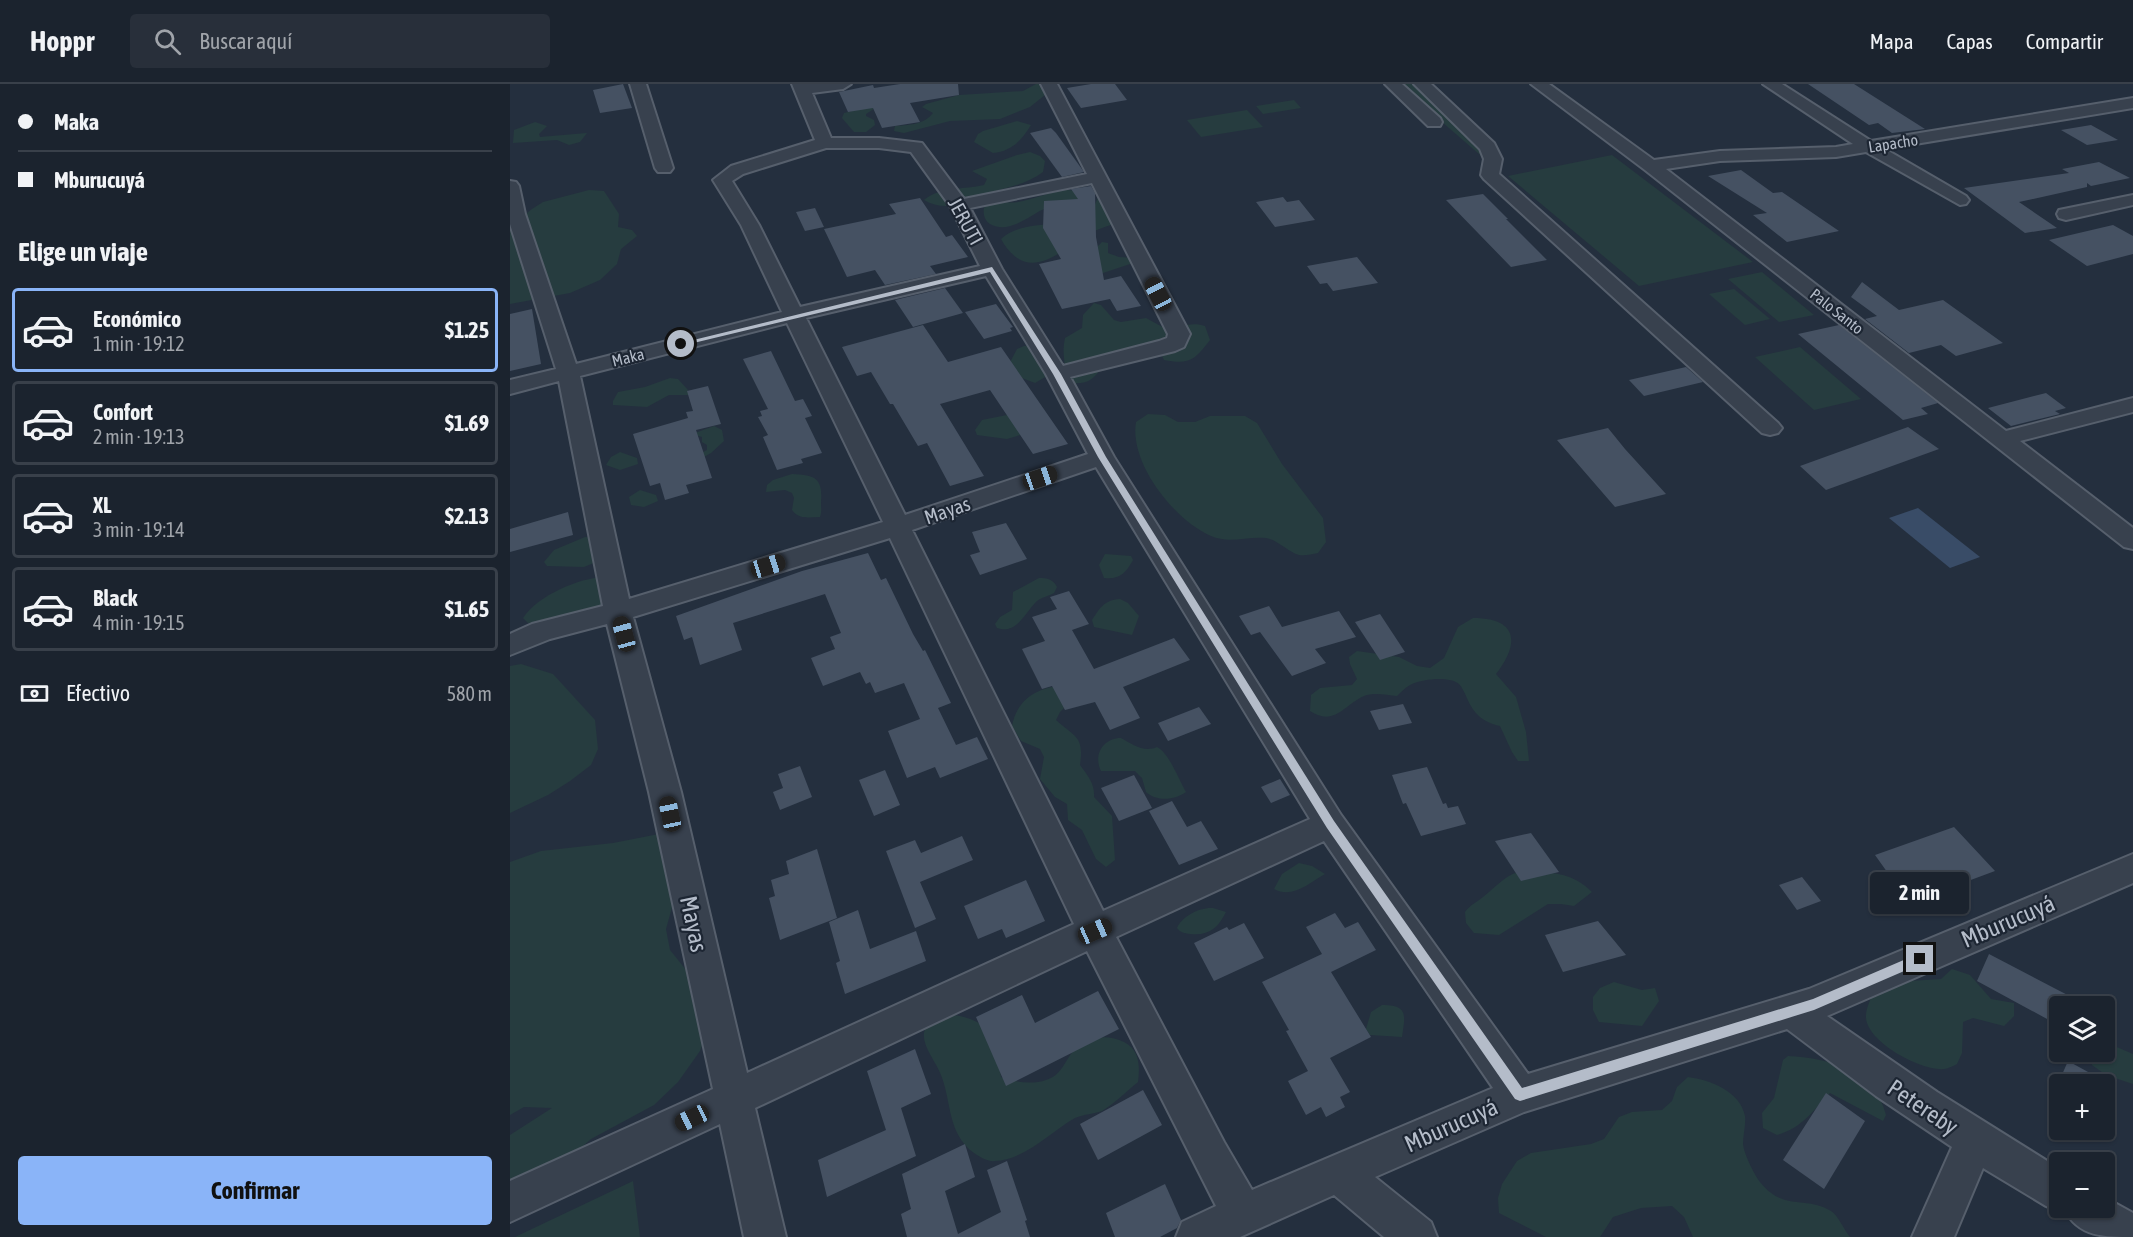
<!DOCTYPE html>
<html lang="es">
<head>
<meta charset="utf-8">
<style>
  :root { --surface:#1b232e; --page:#282f3a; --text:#f1f3f6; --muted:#a0a4aa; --line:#39404a; --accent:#8ab4f8 }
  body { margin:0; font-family:"Asap Condensed",sans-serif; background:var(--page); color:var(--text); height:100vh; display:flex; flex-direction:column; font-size:22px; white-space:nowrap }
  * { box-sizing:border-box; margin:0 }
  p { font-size:20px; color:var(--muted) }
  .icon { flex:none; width:33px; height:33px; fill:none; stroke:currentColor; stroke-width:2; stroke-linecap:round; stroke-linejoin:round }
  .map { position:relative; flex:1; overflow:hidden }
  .side { display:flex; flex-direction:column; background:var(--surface); width:510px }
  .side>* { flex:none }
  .guide { display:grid; align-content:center; height:132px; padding:0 18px; background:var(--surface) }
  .fabs { position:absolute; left:1539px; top:912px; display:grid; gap:12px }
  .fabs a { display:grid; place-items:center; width:66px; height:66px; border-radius:6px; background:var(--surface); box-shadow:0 2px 4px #0004,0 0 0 2px var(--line); font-size:30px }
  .end { position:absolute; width:27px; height:27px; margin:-14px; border:8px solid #b4bcc9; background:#111; box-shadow:0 0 0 3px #111 }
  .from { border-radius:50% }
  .bubble { position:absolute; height:42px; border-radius:6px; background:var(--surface); box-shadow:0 2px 4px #0004,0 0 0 2px var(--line); font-size:20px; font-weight:700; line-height:42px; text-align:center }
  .car { position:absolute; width:18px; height:36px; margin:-18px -9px; border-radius:8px; box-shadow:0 0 4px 2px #0007; background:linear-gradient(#222 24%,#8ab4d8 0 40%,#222 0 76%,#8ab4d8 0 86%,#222 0) }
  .guide b { display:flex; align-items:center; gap:21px; height:57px; font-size:22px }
  .guide b+b { border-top:2px solid var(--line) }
  .guide i { width:15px; height:15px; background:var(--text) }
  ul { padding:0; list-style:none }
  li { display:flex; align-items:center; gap:18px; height:84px; margin:0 12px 9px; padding:0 6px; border:3px solid var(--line); border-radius:6px }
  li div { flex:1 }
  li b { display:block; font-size:22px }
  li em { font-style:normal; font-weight:700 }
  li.current { border-color:var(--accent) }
  li>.icon { width:54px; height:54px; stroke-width:1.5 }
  h2 { padding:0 18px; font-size:27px; line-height:72px }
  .pay { display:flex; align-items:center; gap:15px; height:66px; padding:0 18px; font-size:22px }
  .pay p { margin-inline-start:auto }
  .cta { display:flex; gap:12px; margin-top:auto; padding:12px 18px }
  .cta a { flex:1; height:69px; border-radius:6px; background:var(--accent); color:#111; font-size:24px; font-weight:700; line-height:69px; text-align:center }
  header { display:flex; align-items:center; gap:36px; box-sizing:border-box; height:84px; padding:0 30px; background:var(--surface); border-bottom:2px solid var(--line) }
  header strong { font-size:28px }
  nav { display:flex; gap:33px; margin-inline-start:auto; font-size:21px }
  .search { width:420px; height:54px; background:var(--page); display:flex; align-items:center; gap:15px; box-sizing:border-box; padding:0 21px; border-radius:6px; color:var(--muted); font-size:22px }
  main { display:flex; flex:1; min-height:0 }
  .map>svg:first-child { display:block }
</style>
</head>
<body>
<header>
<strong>Hoppr</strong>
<div class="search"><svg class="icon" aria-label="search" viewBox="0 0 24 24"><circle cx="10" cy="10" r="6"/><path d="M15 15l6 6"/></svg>Buscar aquí</div>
<nav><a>Mapa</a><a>Capas</a><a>Compartir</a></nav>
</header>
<main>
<section class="side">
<div class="guide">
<b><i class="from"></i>Maka</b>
<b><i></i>Mburucuyá</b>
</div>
<h2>Elige un viaje</h2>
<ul>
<li class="current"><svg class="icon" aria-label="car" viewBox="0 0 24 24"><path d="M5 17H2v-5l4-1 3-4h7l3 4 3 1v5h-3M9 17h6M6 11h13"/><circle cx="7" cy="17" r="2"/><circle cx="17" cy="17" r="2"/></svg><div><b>Económico</b><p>1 min · 19:12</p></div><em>$1.25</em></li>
<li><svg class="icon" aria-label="car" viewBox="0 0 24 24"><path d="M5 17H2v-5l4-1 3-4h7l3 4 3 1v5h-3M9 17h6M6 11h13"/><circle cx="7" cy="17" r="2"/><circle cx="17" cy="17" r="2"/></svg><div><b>Confort</b><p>2 min · 19:13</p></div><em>$1.69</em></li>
<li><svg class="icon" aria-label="car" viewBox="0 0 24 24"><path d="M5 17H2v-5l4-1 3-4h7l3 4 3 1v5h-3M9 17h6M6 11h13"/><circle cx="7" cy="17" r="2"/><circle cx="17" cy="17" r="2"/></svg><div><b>XL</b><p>3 min · 19:14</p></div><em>$2.13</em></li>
<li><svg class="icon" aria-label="car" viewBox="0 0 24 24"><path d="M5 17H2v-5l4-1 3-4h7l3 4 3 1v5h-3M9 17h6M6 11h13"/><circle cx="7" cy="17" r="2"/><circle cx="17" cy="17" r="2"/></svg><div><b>Black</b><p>4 min · 19:15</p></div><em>$1.65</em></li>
</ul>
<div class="pay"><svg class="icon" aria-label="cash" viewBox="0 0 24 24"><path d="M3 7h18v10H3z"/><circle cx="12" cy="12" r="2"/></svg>Efectivo<p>580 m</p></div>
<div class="cta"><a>Confirmar</a></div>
</section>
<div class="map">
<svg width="1623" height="1153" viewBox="0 0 1623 1153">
  <rect width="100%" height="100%" fill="#242f3e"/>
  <g fill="#263c3f">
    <path d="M526 0H544L545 3 520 23 490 35 440 37 394 49 384 47 385 42C398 41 414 41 423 29L412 23 416 20 449 11 513 7Z"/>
    <path d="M888 0H904L970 60 976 76Z"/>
    <path d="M784 16 791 24 753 30 746 22Z"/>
    <path d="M371 20 356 30V32L364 36 365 41 356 48H344L332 34 334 29Z"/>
    <path d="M737 26 753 43 691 53 677 36Z"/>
    <path d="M507 37 521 41C512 56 502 67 483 69L464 58 468 50 473 47Z"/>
    <path d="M25 38 37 42 29 50 30 53 77 49 70 58 59 61 47 56 3 59 4 46Z"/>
    <path d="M520 68 530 72 535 77 533 88C514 102 490 105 468 112 457 116 448 121 436 122 428 122 421 120 414 116 431 102 454 106 474 101L477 95 462 87 507 71Z"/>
    <path d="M1102 71 1243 178 1129 202 998 92Z"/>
    <path d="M79 106 94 107 109 130 108 143 122 146 127 152 111 165 107 180 90 196 60 209 0 220V143L22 125 33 118Z"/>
    <path d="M556 106 590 108C574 118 554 118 536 124 519 131 500 151 480 140 474 136 473 129 474 124 485 115 496 120 508 118 524 115 539 108 556 106Z"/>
    <path d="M589 112 608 138C597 143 583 146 573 153 545 173 515 198 491 155 517 132 557 149 582 124 586 121 586 116 589 112Z"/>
    <path d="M592 158 598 159V169L609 173 624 174 626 178 581 193 585 165Z"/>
    <path d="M1252 188 1304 231 1269 238 1218 195Z"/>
    <path d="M1224 205 1260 235 1235 241 1199 210Z"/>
    <path d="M584 219 591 221 604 236 611 238 636 234 658 246C671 242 683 238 695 242L700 256C685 276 679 281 654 276 646 253 612 260 599 275 593 281 588 291 580 296 574 300 564 300 557 298L554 295C557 279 551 271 555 254L572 244 573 231Z"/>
    <path d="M514 262H523L537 292 525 299 504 291 498 282 507 265Z"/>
    <path d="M1290 263 1351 315 1304 326 1245 273Z"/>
    <path d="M160 294 168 295 178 306 179 311H159L137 323 103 321V317L108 308 135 303Z"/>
    <path d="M507 329 533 344 497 355 467 351 465 346 472 336Z"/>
    <path d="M638 330 655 331 668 338H685L700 332H735L747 339 772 380 813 434 816 458 808 469C802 470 795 472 789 471 778 468 768 456 756 454 737 452 719 460 701 452 664 436 619 379 626 338Z"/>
    <path d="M204 342 212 346 214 357 201 369 192 374 193 368 197 366V361L192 358V353L185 351V349Z"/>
    <path d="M110 368 127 374 128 380 110 386 96 381 101 373Z"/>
    <path d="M282 390C305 391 313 394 311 418 311 424 312 427 310 433 299 433 289 436 282 426L284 414 282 409 275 406 256 408 257 401 263 396Z"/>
    <path d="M130 406 146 411 148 417 134 423 121 421 119 413Z"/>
    <path d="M75 453 85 454 86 478 74 483 37 482 34 478 44 466Z"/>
    <path d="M595 470 621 472 623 476C616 489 609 496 594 494L589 481Z"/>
    <path d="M96 493 112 520 38 537 18 539 13 534C27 512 70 493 96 493Z"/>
    <path d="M529 494C537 494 543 495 547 503L544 509C539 512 532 513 527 517 515 528 507 551 487 544L485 540 490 533 502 526 503 508Z"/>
    <path d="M610 515 618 519 629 532 622 551 584 543 582 536C590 524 594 516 610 515Z"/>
    <path d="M963 534C1008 534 1010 559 986 590L1006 613 1016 648 1019 677H1008L1002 668 990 642C972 638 963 629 956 612 954 608 952 603 949 600 940 592 913 595 902 600 897 602 891 608 887 612 877 611 864 608 854 612 834 621 824 643 800 627L801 611 810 604 842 601 847 595 840 580 839 573 847 567 889 573 907 582 920 584 934 574 948 543Z"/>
    <path d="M11 580 43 590 85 636 88 665 81 681 60 697 38 711 0 729V582Z"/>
    <path d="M553 601 558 620 550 628 546 636C566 654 574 652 570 681 578 692 585 700 584 713L602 732 605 776 596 783 586 775 572 746 558 736 557 720 545 713 530 695 534 673 530 665 511 657 502 642C507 615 527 604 553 601Z"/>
    <path d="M611 654C622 660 634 669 647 663 659 669 668 694 676 708 665 716 647 718 636 708L632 694 625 687H591C583 671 593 654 611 654Z"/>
    <path d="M154 749 173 784 156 845 160 866 201 917 200 940 190 967 168 998 144 1021 81 1055 25 1104 0 1122V1051L42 1024 14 1023 0 1031V778L31 767 103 759Z"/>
    <path d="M789 779 802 782 815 790C799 799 783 815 764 805L772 790Z"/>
    <path d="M1008 788C1037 788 1060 786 1082 808L1064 822 1051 820H1038L989 851 964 849 956 839 955 828C961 820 966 819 973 813 986 803 993 793 1008 788Z"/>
    <path d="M703 824 716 828C708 844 699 852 680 850 674 849 671 849 667 844 672 832 690 823 703 824Z"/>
    <path d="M1442 885 1460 891 1481 915 1504 919V932L1494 942 1463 934 1453 938 1452 969 1447 980C1441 983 1436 986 1429 985 1407 984 1358 958 1356 934 1355 923 1364 909 1368 899L1431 895Z"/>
    <path d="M1104 898 1132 906 1145 904 1149 917 1132 942 1089 938 1083 926V913L1090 904Z"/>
    <path d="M872 921C899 921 895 932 892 953L860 951 856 945 861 928Z"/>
    <path d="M432 930C451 930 476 937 486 956 490 965 489 983 491 993 504 998 522 1001 536 996 552 991 554 978 564 966 576 952 598 950 614 958 630 966 630 983 628 998 617 1007 604 1020 592 1027 584 1030 574 1030 565 1034 540 1048 515 1076 485 1077 478 1078 470 1073 464 1069 437 1049 442 1019 431 991 426 978 412 962 414 949 416 938 423 935 432 930Z"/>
    <path d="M1595 958 1623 970V1000L1596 991 1582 981 1580 969 1594 968Z"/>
    <path d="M1278 972C1318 974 1365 986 1376 1031L1373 1037 1320 1009C1303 1027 1292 1044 1267 1051L1253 1044 1252 1029 1264 1014 1273 976Z"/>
    <path d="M1178 993C1200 996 1230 1007 1235 1032 1236 1041 1233 1051 1233 1060 1234 1070 1244 1090 1250 1098 1274 1128 1294 1111 1321 1127 1328 1131 1334 1146 1340 1153H1183L1174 1133 1162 1122 1131 1124 1103 1133 1090 1153H1036L989 1129 988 1114 992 1100 1007 1077 1021 1069 1081 1060 1094 1055 1109 1033 1122 1028 1152 1026 1162 1017 1167 1003Z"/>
    <path d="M123 1097 130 1153H5Z"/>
  </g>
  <path fill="#394c67" d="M1408 424 1470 473 1440 484 1379 434Z"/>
  <g fill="#455162">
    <path d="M113 0 122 24 90 29 83 6Z"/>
    <path d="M390 0H448L449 11 400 19 410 38 372 44 363 24 338 28 329 8 363 1 364 4Z"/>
    <path d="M581 0H605L617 16 571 24 557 4Z"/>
    <path d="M1298 0H1344L1415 45 1382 49 1368 39 1359 41Z"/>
    <path d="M1581 41 1608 56 1577 61 1551 46Z"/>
    <path d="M541 44 546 49 574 88 552 93 520 49Z"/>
    <path d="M1589 78 1620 94 1581 102 1577 99V103L1509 118 1547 144 1515 149 1454 104 1559 89 1552 85Z"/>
    <path d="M1231 86 1263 109 1272 108 1329 147 1277 158 1243 131 1257 129 1198 92Z"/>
    <path d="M581 102 585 109 586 153 594 196 611 192 631 222 607 227 600 215 552 225 529 180 551 175 533 144 534 117 568 115 561 105Z"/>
    <path d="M973 110 998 135H996L1037 176 1001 183 936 116Z"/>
    <path d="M773 113 777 118 789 116 805 136 765 143 746 118Z"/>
    <path d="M410 114 436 153 442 151 458 173 420 182 426 190 375 201 365 186 337 193 314 145 386 130 379 120Z"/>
    <path d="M305 124 314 143 295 147 286 128Z"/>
    <path d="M1603 141 1623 152V170L1577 182 1539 156Z"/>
    <path d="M847 173 868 199 823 207 817 199 810 200 797 182Z"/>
    <path d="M1352 198 1389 226 1433 216 1493 259 1446 272 1431 261 1399 269 1355 235 1367 232 1341 213Z"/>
    <path d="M435 204 453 229 403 243 385 216Z"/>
    <path d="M486 220 503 243 500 244 502 247 474 255 455 228Z"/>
    <path d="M22 225 31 280 0 287V230Z"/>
    <path d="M413 241 438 278 491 263 558 360 523 370 480 306 430 320 474 392 440 402 417 359 408 362 383 320H380L361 288 347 292 332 263Z"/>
    <path d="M1329 241 1428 319 1411 324 1418 330 1393 336 1288 250Z"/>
    <path d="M261 267 285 317 293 315 302 332 295 334 312 369 291 375 293 379 267 386 253 353 258 351 248 333 252 332 250 327 258 325 233 275Z"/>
    <path d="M1176 283 1193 298 1134 312 1119 296Z"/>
    <path d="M198 302 211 340 186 346 202 394 176 401 179 409 155 416 150 399 140 402 123 350 178 334 176 328 183 327 177 307Z"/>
    <path d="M1536 309 1556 324 1545 327 1550 330 1501 342 1478 324Z"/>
    <path d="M1398 343 1429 365 1316 406 1290 382Z"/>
    <path d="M1098 344 1115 365 1156 410 1105 423 1047 356Z"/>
    <path d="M58 428 63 451 0 468V445Z"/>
    <path d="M496 439 517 475 470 491 460 471 470 468 462 448Z"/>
    <path d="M358 469 371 496 376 494 403 550 413 567 415 566 441 619 428 624 446 661 467 653 478 675 430 694 425 683 397 694 378 647 410 635 394 599 365 609 360 598 356 600 350 588 313 602 301 574 325 565 320 553 331 549 315 510 223 539 232 566 190 581 182 553 174 556 166 532 292 487Z"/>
    <path d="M559 507 579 540 562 546 584 585 664 554 680 576 613 603 630 634 600 646 585 618 555 626 542 602 532 605 512 565 535 557 522 533 547 525 540 513Z"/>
    <path d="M759 522 772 543 829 527 846 553 805 565 816 579 782 592 750 548 741 551 729 532Z"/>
    <path d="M870 530 895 568 870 576 845 538Z"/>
    <path d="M893 620 902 639 869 646 860 627Z"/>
    <path d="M689 623 701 640 658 657 648 639Z"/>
    <path d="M290 682 302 713 270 726 263 708 273 704 268 690Z"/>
    <path d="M917 683 933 720 936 719 938 724 948 722 956 740 911 752 896 719 893 720 882 691Z"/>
    <path d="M375 686 390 721 364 732 349 696Z"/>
    <path d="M624 691 642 724 609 737 591 704Z"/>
    <path d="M770 695 780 711 761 719 751 703Z"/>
    <path d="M662 717 677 743 691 737 708 765 669 781 639 727Z"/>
    <path d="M1444 743 1485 787 1404 817 1393 805 1390 806 1365 771Z"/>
    <path d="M1021 749 1049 788 1011 797 985 757Z"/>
    <path d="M452 752 463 776 410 798 426 835 405 844 376 767 405 756 411 769Z"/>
    <path d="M307 765 327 834 270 856 259 814 265 812 261 796 279 790 276 777Z"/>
    <path d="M1292 793 1311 817 1287 826 1269 801Z"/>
    <path d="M516 796 535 837 496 854 492 845 468 855 454 822Z"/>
    <path d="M348 826 360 865 406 847 416 877 335 910 326 879 330 877 319 838Z"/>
    <path d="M825 829 835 844 848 838 866 866 821 888 861 953 820 974 840 1008 830 1013 835 1023 816 1033 811 1023 796 1031 778 997 798 987 776 947 779 946 752 898 812 870 796 843Z"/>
    <path d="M1088 837 1116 871 1053 888 1035 851Z"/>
    <path d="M734 839 754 874 704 897 684 859 717 843 719 846Z"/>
    <path d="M1479 870 1544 904 1579 922H1550V942L1467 897Z"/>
    <path d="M588 907 609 945 496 1002 466 933 512 911 525 939Z"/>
    <path d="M405 965 421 1010 391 1024 406 1072 317 1113 308 1076 376 1046 357 987Z"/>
    <path d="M1558 977 1600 1000H1548Z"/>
    <path d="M633 1006 652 1041 588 1076 570 1040Z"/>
    <path d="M1316 1009 1355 1037 1314 1105 1273 1076Z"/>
    <path d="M455 1060 465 1093 435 1107 448 1150 491 1128 477 1086 497 1077 517 1136 515 1137 520 1153H397L391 1130 401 1125 392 1090Z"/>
    <path d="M655 1100 671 1136 667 1144 650 1153H605L596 1129Z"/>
  </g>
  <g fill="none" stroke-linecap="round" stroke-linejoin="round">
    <g stroke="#565f6c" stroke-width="4">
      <g id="minor">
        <path d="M120 0H136L163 84 160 88H148L145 84Z"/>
        <path d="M282 0H341L333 5 302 9 321 54H369L412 59 454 115 577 90 531 0H547L680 250 674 263 665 267 560 293 604 373 831 731 1018 990 1299 905 1623 770V799L1317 932 1427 1008 1550 1085V1124H1594V1113L1623 1129V1153C1595 1153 1568 1153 1555 1126L1550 1128 1536 1122 1473 1084 1444 1153H1402L1442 1063 1366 1012 1277 945 1014 1028 865 1093 921 1138 927 1153H874L824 1111 730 1153H666L672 1138 706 1122 577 867 245 1024 276 1153H234L210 1040 0 1138V1097L203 1005 139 708 97 540 40 555 0 571V550L22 540 93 522 49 297 0 310V296L46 285 0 140V97L6 98 9 102 15 130 66 280 272 228 231 141 203 96 221 82 305 56ZM316 64H369L401 68 440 122 470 182 290 223 249 141 222 97 233 90ZM582 99 658 250 657 254 649 257 553 282 492 185 460 124ZM476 192 536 290 578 370 395 431 296 234ZM277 239 373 438 119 515 70 292ZM586 383 800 735 593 827 402 446ZM380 454 564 840 237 989 171 708 123 533ZM814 757 983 1004 742 1106 714 1058 606 853Z"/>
        <path d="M875 0H892L930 34 932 38 930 42H918Z"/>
        <path d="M904 0H921L984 59 992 75 989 90 1268 339 1272 344 1268 349 1260 351 1252 349 974 95 971 91 974 75 970 65Z"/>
        <path d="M1021 0H1039L1144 76 1210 67 1326 63 1343 60 1253 0H1272L1361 57 1623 14V24L1375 65 1456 112 1459 116 1456 120 1450 121 1356 68 1326 73 1210 77 1156 85 1496 347 1623 314V328L1510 357 1623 444V465L1614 463 1135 86Z"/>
        <path d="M1623 111V121L1556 136 1549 134 1547 130 1549 126Z"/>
      </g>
    </g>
    <use href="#minor" fill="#38414e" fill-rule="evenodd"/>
  </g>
  <path fill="#b4bcc9" d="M482 183 551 290 596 373 824 737 1012 1004 1303 915 1410 869 1415 871V878L1304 926 1010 1017 1005 1015 817 744 588 373 543 290 480 188 171 262 167 260Z"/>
  <g text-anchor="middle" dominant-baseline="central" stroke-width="4.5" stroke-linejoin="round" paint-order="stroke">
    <g font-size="16" fill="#b4bcc9" stroke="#1d2633">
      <text transform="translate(1383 59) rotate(-9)">Lapacho</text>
      <text transform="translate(1327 227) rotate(38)">Palo Santo</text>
      <text transform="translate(118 273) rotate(-14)">Maka</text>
    </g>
    <g font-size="20" fill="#b4bcc9" stroke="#1d2633">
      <text transform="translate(456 137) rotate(61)">JERUTI</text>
      <text transform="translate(437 426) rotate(-19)">Mayas</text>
    </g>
    <g font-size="24" fill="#b4bcc9" stroke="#1d2633">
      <text transform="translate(1498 837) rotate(-23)">Mburucuyá</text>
      <text transform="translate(184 840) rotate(78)">Mayas</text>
      <text transform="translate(1413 1023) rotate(34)">Petereby</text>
      <text transform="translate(941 1041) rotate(-24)">Mburucuyá</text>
    </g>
  </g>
</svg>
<div class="fabs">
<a><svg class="icon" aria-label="layers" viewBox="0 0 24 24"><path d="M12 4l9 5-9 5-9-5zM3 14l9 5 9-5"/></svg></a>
<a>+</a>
<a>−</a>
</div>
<i class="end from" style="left:171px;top:260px"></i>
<i class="end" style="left:1410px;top:875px"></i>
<div class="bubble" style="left:1360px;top:788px;width:99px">2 min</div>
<i class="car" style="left:648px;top:210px;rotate:332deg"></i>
<i class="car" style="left:530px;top:394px;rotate:71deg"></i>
<i class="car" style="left:258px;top:482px;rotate:73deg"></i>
<i class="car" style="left:114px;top:550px;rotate:345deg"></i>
<i class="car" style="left:160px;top:730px;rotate:348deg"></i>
<i class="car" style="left:585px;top:847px;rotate:66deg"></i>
<i class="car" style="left:182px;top:1034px;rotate:245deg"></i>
</div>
</main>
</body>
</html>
